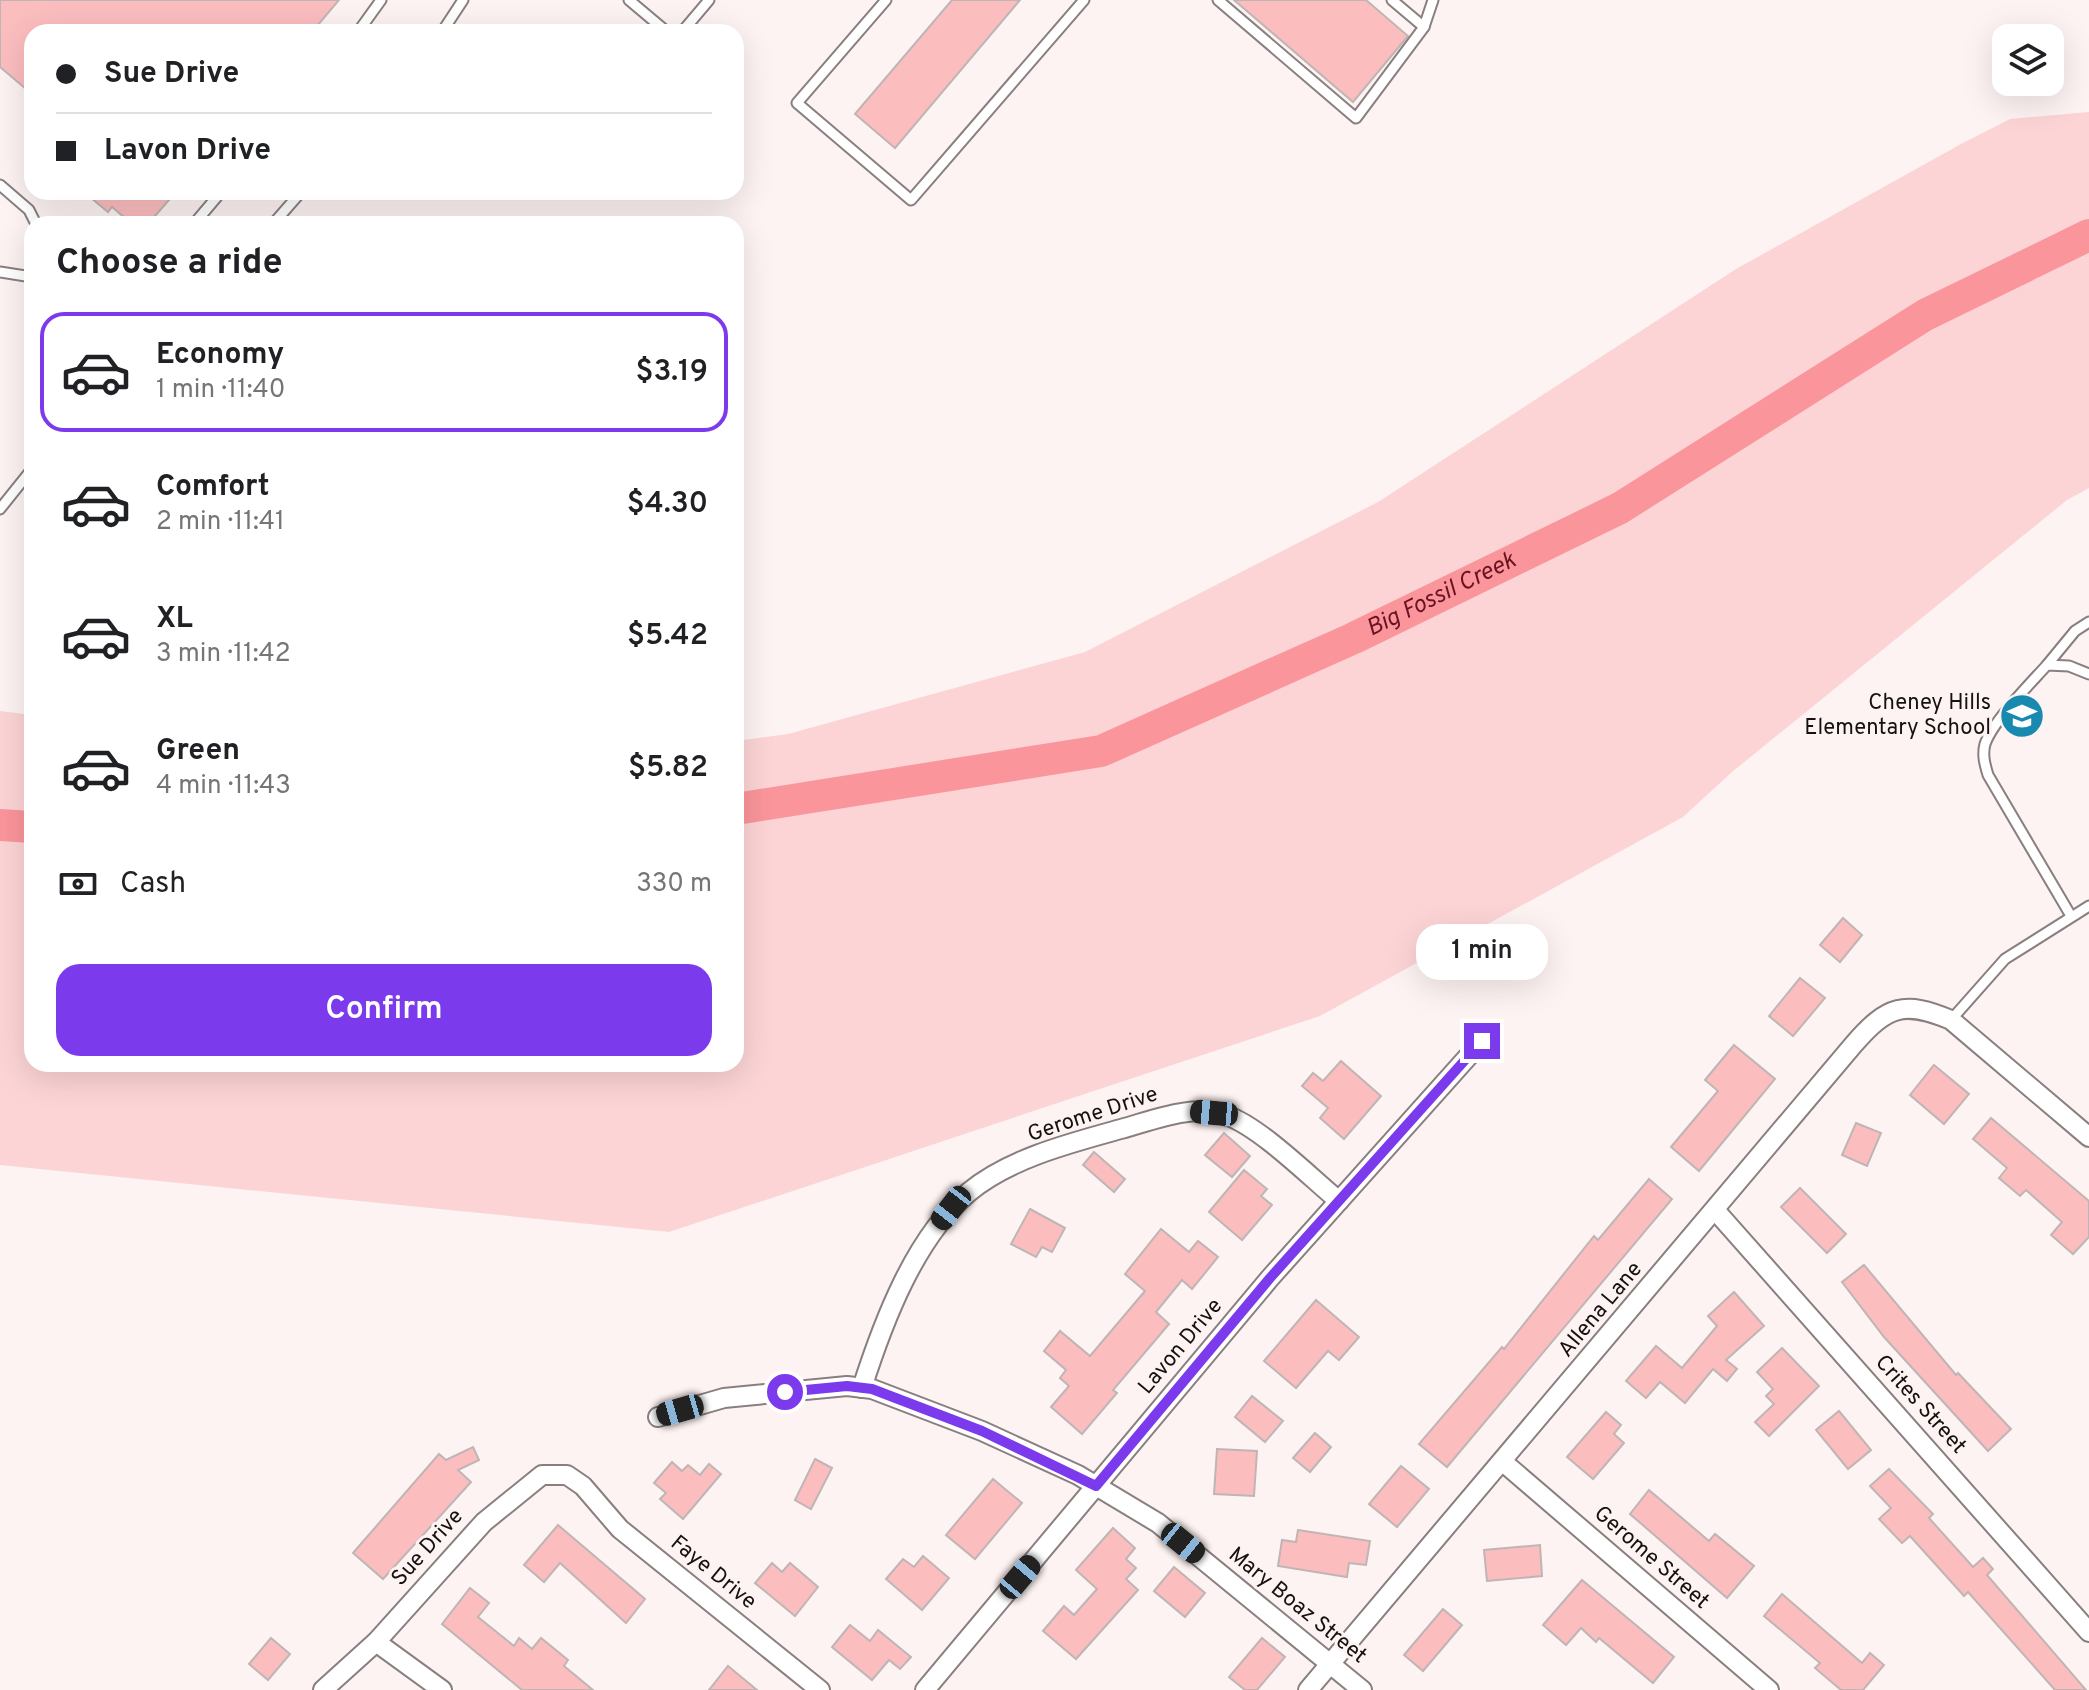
<!DOCTYPE html>
<html lang="en">
<head>
<meta charset="utf-8">
<style>
  :root { --surface:#fff; --page:#f6f6f6; --text:#202124; --muted:#757577; --line:#e0e0e0; --accent:#7c3aed }
  body { margin:0; font-family:Overpass,sans-serif; background:var(--page); color:var(--text); height:100vh; display:flex; flex-direction:column; font-size:30px; white-space:nowrap }
  * { box-sizing:border-box; margin:0 }
  p { font-size:26px; color:var(--muted) }
  .icon { flex:none; width:44px; height:44px; fill:none; stroke:currentColor; stroke-width:2; stroke-linecap:round; stroke-linejoin:round }
  .map { position:relative; flex:1; overflow:hidden }
  .details { position:absolute; left:24px; top:216px; width:720px; height:856px; display:flex; flex-direction:column; background:var(--surface); border-radius:24px; box-shadow:0 8px 32px #0002 }
  .details>* { flex:none }
  .hud { position:absolute; left:24px; top:24px; width:720px; height:176px; border-radius:24px; box-shadow:0 8px 32px #0002; display:grid; align-content:center; height:176px; padding:0 32px; background:var(--surface) }
  .buttons { position:absolute; left:1992px; top:24px; display:grid; gap:16px }
  .buttons a { display:grid; place-items:center; width:72px; height:72px; border-radius:16px; background:var(--surface); box-shadow:0 8px 32px #0002; font-size:40px }
  .end { position:absolute; width:36px; height:36px; margin:-18px; border:10px solid #7c3aed; background:#fff; box-shadow:0 0 0 4px #fff }
  .from { border-radius:50% }
  .bubble { position:absolute; height:56px; border-radius:24px; background:var(--surface); box-shadow:0 8px 32px #0002; font-size:26px; font-weight:600; line-height:56px; text-align:center }
  .car { position:absolute; width:24px; height:48px; margin:-24px -12px; border-radius:10px; box-shadow:0 0 6px 2px #0007; background:linear-gradient(#222 24%,#8ab4d8 0 40%,#222 0 76%,#8ab4d8 0 86%,#222 0) }
  .hud b { display:flex; align-items:center; gap:28px; height:76px; font-size:30px }
  .hud b+b { border-top:2px solid var(--line) }
  .hud i { width:20px; height:20px; background:var(--text) }
  ul { padding:0; list-style:none }
  li { display:flex; align-items:center; gap:24px; height:120px; margin:0 16px 12px; padding:0 16px; border:4px solid transparent; border-radius:24px }
  li div { flex:1 }
  li b { display:block; font-size:30px }
  li em { font-style:normal; font-weight:600 }
  li.selected { border-color:var(--accent) }
  li>.icon { width:72px; height:72px; stroke-width:1.5 }
  h2 { padding:0 32px; font-size:36px; line-height:96px }
  .pay { display:flex; align-items:center; gap:20px; height:88px; padding:0 32px; font-size:30px }
  .pay p { margin-inline-start:auto }
  .button { display:flex; gap:16px; margin-top:auto; padding:16px 32px }
  .button a { flex:1; height:92px; border-radius:24px; background:var(--accent); color:#fff; font-size:32px; font-weight:600; line-height:92px; text-align:center }
  .map>svg:first-child { display:block }
</style>
</head>
<body>
<div class="map">
<svg width="2089" height="1690" viewBox="0 0 2089 1690">
  <rect width="100%" height="100%" fill="#fef3f3"/>
  <path fill="#fcd4d5" d="M2089 112V488L2067 500 1732 772 1683 817 1320 1016 669 1232 0 1165V711L32 715V1064H736V741L788 734 1085 652 1378 502 1736 269 1961 144 2010 119Z"/>
  <g fill="none" stroke-linecap="round" stroke-linejoin="round">
    <g stroke="#fa959b" stroke-width="32">
      <path id="s1" d="M736 809 1101 751 1354 638 1620 508 1925 315 2089 235"/>
      <path d="M0 825 32 827"/>
    </g>
  </g>
  <g fill="#fcbdbf" stroke="#c0b5b5" stroke-width="2">
    <path d="M0 0H339L312 32H32V94L0 67Z"/>
    <path d="M952 0H1020L895 148 855 114Z"/>
    <path d="M1234 0H1366L1408 36 1353 102Z"/>
    <path d="M84 192H176L148 224H132L112 207 108 212Z"/>
    <path d="M1843 918 1862 935 1840 962 1820 945Z"/>
    <path d="M1800 978 1825 998 1793 1036 1769 1016Z"/>
    <path d="M1734 1045 1775 1079 1699 1171 1671 1147 1718 1091 1705 1080Z"/>
    <path d="M1341 1061 1381 1096 1344 1139 1320 1118 1328 1108 1302 1086 1313 1073 1323 1081Z"/>
    <path d="M1934 1065 1969 1094 1944 1124 1910 1095Z"/>
    <path d="M1991 1118 2089 1201V1237L2073 1254 2051 1235 2062 1222 2026 1190 2020 1196 1999 1178 2007 1168 1973 1139Z"/>
    <path d="M1856 1123 1881 1133 1867 1166 1842 1155Z"/>
    <path d="M1224 1133 1250 1156 1232 1177 1205 1155Z"/>
    <path d="M1094 1152 1125 1179 1114 1192 1083 1165Z"/>
    <path d="M1244 1170 1267 1189 1261 1196 1272 1205 1242 1240 1209 1212Z"/>
    <path d="M1649 1179 1672 1199 1447 1467 1419 1444 1502 1347 1504 1349 1594 1236 1598 1240Z"/>
    <path d="M1800 1188 1846 1234 1827 1253 1781 1207Z"/>
    <path d="M1030 1209 1065 1228 1052 1252 1042 1247 1036 1257 1011 1244Z"/>
    <path d="M1161 1229 1189 1252 1198 1241 1218 1257 1192 1289 1182 1280 1156 1312 1169 1324 1113 1390 1117 1393 1082 1434 1051 1407 1069 1386 1060 1378 1066 1370 1044 1351 1060 1331 1090 1356 1145 1291 1125 1274Z"/>
    <path d="M1864 1265 1956 1375 1958 1373 2011 1429 1988 1451 1884 1337 1842 1282Z"/>
    <path d="M1734 1292 1764 1326 1726 1360 1737 1369 1727 1381 1713 1369 1685 1403 1660 1382 1646 1398 1626 1381 1656 1346 1682 1368 1717 1326 1708 1316Z"/>
    <path d="M1316 1300 1359 1337 1339 1360 1328 1351 1296 1388 1264 1361Z"/>
    <path d="M1782 1348 1819 1386 1769 1436 1755 1422 1774 1404 1766 1396 1773 1389 1757 1372Z"/>
    <path d="M1252 1396 1283 1421 1265 1442 1235 1417Z"/>
    <path d="M1839 1411 1871 1450 1848 1469 1816 1430Z"/>
    <path d="M1606 1412 1621 1425 1614 1434 1624 1443 1593 1479 1567 1457Z"/>
    <path d="M1315 1433 1331 1447 1310 1472 1293 1458Z"/>
    <path d="M473 1447 479 1460 458 1470 471 1482 383 1579 353 1553 439 1454 446 1460Z"/>
    <path d="M1217 1449 1257 1451 1254 1496 1214 1494Z"/>
    <path d="M815 1459 832 1468 811 1509 795 1500Z"/>
    <path d="M672 1462 682 1471 688 1465 700 1475 709 1464 721 1474 683 1519 660 1499 666 1493 654 1483Z"/>
    <path d="M1401 1466 1429 1489 1397 1527 1369 1504Z"/>
    <path d="M1889 1469 1933 1514 1929 1518 1973 1567 1983 1558 1993 1569 1987 1575 2086 1690H2055L1968 1592 1964 1596 1910 1536 1902 1543 1879 1519 1891 1508 1870 1486Z"/>
    <path d="M993 1479 1022 1503 975 1559 946 1535Z"/>
    <path d="M1649 1490 1709 1541 1715 1534 1754 1566 1727 1598 1630 1514Z"/>
    <path d="M558 1525 645 1599 626 1623 560 1563 544 1582 524 1565Z"/>
    <path d="M1113 1528 1135 1548 1126 1559 1136 1568 1126 1579 1138 1590 1076 1659 1043 1631 1064 1606 1074 1615 1097 1589 1076 1570Z"/>
    <path d="M1298 1530 1370 1541 1366 1565 1349 1563 1347 1577 1278 1566 1282 1540 1296 1542Z"/>
    <path d="M1540 1545 1542 1576 1487 1581 1484 1550Z"/>
    <path d="M923 1556 949 1578 922 1610 886 1579 903 1559 914 1567Z"/>
    <path d="M772 1563 782 1572 790 1563 818 1587 795 1616 755 1583Z"/>
    <path d="M1174 1567 1205 1593 1185 1617 1154 1591Z"/>
    <path d="M1582 1580 1674 1657 1653 1683 1599 1638 1596 1642 1581 1628 1566 1645 1543 1625Z"/>
    <path d="M470 1588 489 1603 478 1617 514 1646 519 1638 532 1649 541 1638 568 1660 564 1666 593 1690H522L442 1624Z"/>
    <path d="M1782 1594 1862 1663 1870 1653 1884 1665 1863 1690H1841L1815 1668 1820 1663 1764 1616Z"/>
    <path d="M1443 1609 1462 1625 1423 1671 1404 1655Z"/>
    <path d="M850 1625 870 1641 878 1630 911 1657 900 1669 889 1660 872 1680 832 1647Z"/>
    <path d="M271 1638 290 1654 268 1680 249 1664Z"/>
    <path d="M1262 1638 1285 1657 1257 1690H1245L1229 1677Z"/>
    <path d="M728 1666 757 1690H709Z"/>
  </g>
  <g fill="none" stroke-linecap="round" stroke-linejoin="round">
    <g stroke="#897f7f" stroke-width="13">
      <g id="lane">
        <path d="M629 0 667 32"/>
        <path d="M886 0 797 103 911 200 1084 0"/>
        <path d="M1218 0 1356 118 1424 27 1392 0"/>
        <path d="M1424 27 1433 0"/>
        <path d="M358 32 381 0"/>
        <path d="M442 32 463 0"/>
        <path d="M682 32 709 0"/>
        <path d="M0 185 29 210 36 224"/>
        <path d="M194 224 221 192"/>
        <path d="M273 224 301 192"/>
        <path d="M0 272 32 277"/>
        <path d="M29 276 32 262"/>
        <path d="M0 509 32 469"/>
        <path d="M2047 665 2075 631 2089 622"/>
        <path d="M2071 916 1988 775C1985 765 1982 755 1985 744 1993 721 2030 684 2047 665L2069 666 2089 674"/>
        <path d="M1951 1020 2005 959 2089 906"/>
      </g>
    </g>
    <g stroke="#897f7f" stroke-width="22">
      <g id="street">
        <path d="M1715 1210 2089 1632"/>
        <path d="M862 1388C883 1322 915 1237 969 1192 1010 1158 1071 1143 1121 1129 1154 1120 1193 1103 1228 1116 1261 1128 1310 1177 1339 1201"/>
        <path d="M658 1417 724 1398 847 1386 872 1389 982 1431 1078 1475 1158 1523 1362 1690"/>
        <path d="M1503 1462 1769 1690"/>
        <path d="M376 1642 442 1690"/>
        <path d="M323 1690 376 1642 484 1522 542 1475H567L583 1486 620 1529 820 1690"/>
        <path d="M925 1690 1270 1278 1482 1041"/>
        <path d="M1308 1690 1854 1044C1887 1006 1904 1000 1951 1020L2089 1137"/>
      </g>
    </g>
    <use href="#lane" stroke="#fff" stroke-width="9"/>
    <use href="#street" stroke="#fff" stroke-width="18"/>
  </g>
  <g fill="none" stroke-linecap="round" stroke-linejoin="round">
    <path stroke="#7c3aed" stroke-width="10" d="M785 1392 847 1386 872 1389 982 1431 1096 1486 1270 1278 1482 1041"/>
  </g>
  <defs>
    <g id="school-disc" transform="scale(2.3)"><circle r="9.5" fill="#198aaf" stroke="#fef3f3"/><path d="M0-5L7-2L0 1L-7-2ZM-4 1L0 2.5L4 1V4Q0 6-4 4Z" fill="#fff"/></g>
  </defs>
  <g fill-rule="evenodd">
    <use href="#school-disc" x="2022" y="716"/>
  </g>
  <g text-anchor="middle" dominant-baseline="central" stroke-width="6" stroke-linejoin="round" paint-order="stroke">
    <g font-size="22" fill="#151111" stroke="#fef3f3" text-anchor="end">
      <text x="1991" y="703">Cheney Hills<tspan x="1991" dy="25">Elementary School</tspan></text>
    </g>
    <g font-size="22" fill="#151111" stroke="#fef3f3">
      <text transform="translate(1093 1115) rotate(-18)">Gerome Drive</text>
      <text transform="translate(1601 1310) rotate(-50)">Allena Lane</text>
      <text transform="translate(1181 1347) rotate(-50)">Lavon Drive</text>
      <text transform="translate(1920 1405) rotate(48)">Crites Street</text>
      <text transform="translate(428 1548) rotate(-48)">Sue Drive</text>
      <text transform="translate(1651 1558) rotate(41)">Gerome Street</text>
      <text transform="translate(713 1573) rotate(39)">Faye Drive</text>
      <text transform="translate(1297 1606) rotate(39)">Mary Boaz Street</text>
    </g>
    <g font-size="24" font-style="italic" fill="#6b1222" stroke="#fef3f3">
      <text stroke="none"><textPath href="#s1" startOffset="744">Big Fossil Creek</textPath></text>
    </g>
  </g>
</svg>
<div class="buttons">
<a><svg class="icon" aria-label="layers" viewBox="0 0 24 24"><path d="M12 4l9 5-9 5-9-5zM3 14l9 5 9-5"/></svg></a>
</div>
<i class="end from" style="left:785px;top:1392px"></i>
<i class="end" style="left:1482px;top:1041px"></i>
<div class="bubble" style="left:1416px;top:924px;width:132px">1 min</div>
<i class="car" style="left:1214px;top:1113px;rotate:275deg"></i>
<i class="car" style="left:951px;top:1208px;rotate:218deg"></i>
<i class="car" style="left:680px;top:1410px;rotate:254deg"></i>
<i class="car" style="left:1183px;top:1543px;rotate:129deg"></i>
<i class="car" style="left:1020px;top:1577px;rotate:40deg"></i>
<div class="hud">
<b><i class="from"></i>Sue Drive</b>
<b><i></i>Lavon Drive</b>
</div>
<section class="details">
<h2>Choose a ride</h2>
<ul>
<li class="selected"><svg class="icon" aria-label="car" viewBox="0 0 24 24"><path d="M5 17H2v-5l4-1 3-4h7l3 4 3 1v5h-3M9 17h6M6 11h13"/><circle cx="7" cy="17" r="2"/><circle cx="17" cy="17" r="2"/></svg><div><b>Economy</b><p>1 min · 11:40</p></div><em>$3.19</em></li>
<li><svg class="icon" aria-label="car" viewBox="0 0 24 24"><path d="M5 17H2v-5l4-1 3-4h7l3 4 3 1v5h-3M9 17h6M6 11h13"/><circle cx="7" cy="17" r="2"/><circle cx="17" cy="17" r="2"/></svg><div><b>Comfort</b><p>2 min · 11:41</p></div><em>$4.30</em></li>
<li><svg class="icon" aria-label="car" viewBox="0 0 24 24"><path d="M5 17H2v-5l4-1 3-4h7l3 4 3 1v5h-3M9 17h6M6 11h13"/><circle cx="7" cy="17" r="2"/><circle cx="17" cy="17" r="2"/></svg><div><b>XL</b><p>3 min · 11:42</p></div><em>$5.42</em></li>
<li><svg class="icon" aria-label="car" viewBox="0 0 24 24"><path d="M5 17H2v-5l4-1 3-4h7l3 4 3 1v5h-3M9 17h6M6 11h13"/><circle cx="7" cy="17" r="2"/><circle cx="17" cy="17" r="2"/></svg><div><b>Green</b><p>4 min · 11:43</p></div><em>$5.82</em></li>
</ul>
<div class="pay"><svg class="icon" aria-label="cash" viewBox="0 0 24 24"><path d="M3 7h18v10H3z"/><circle cx="12" cy="12" r="2"/></svg>Cash<p>330 m</p></div>
<div class="button"><a>Confirm</a></div>
</section>
</div>
</body>
</html>
